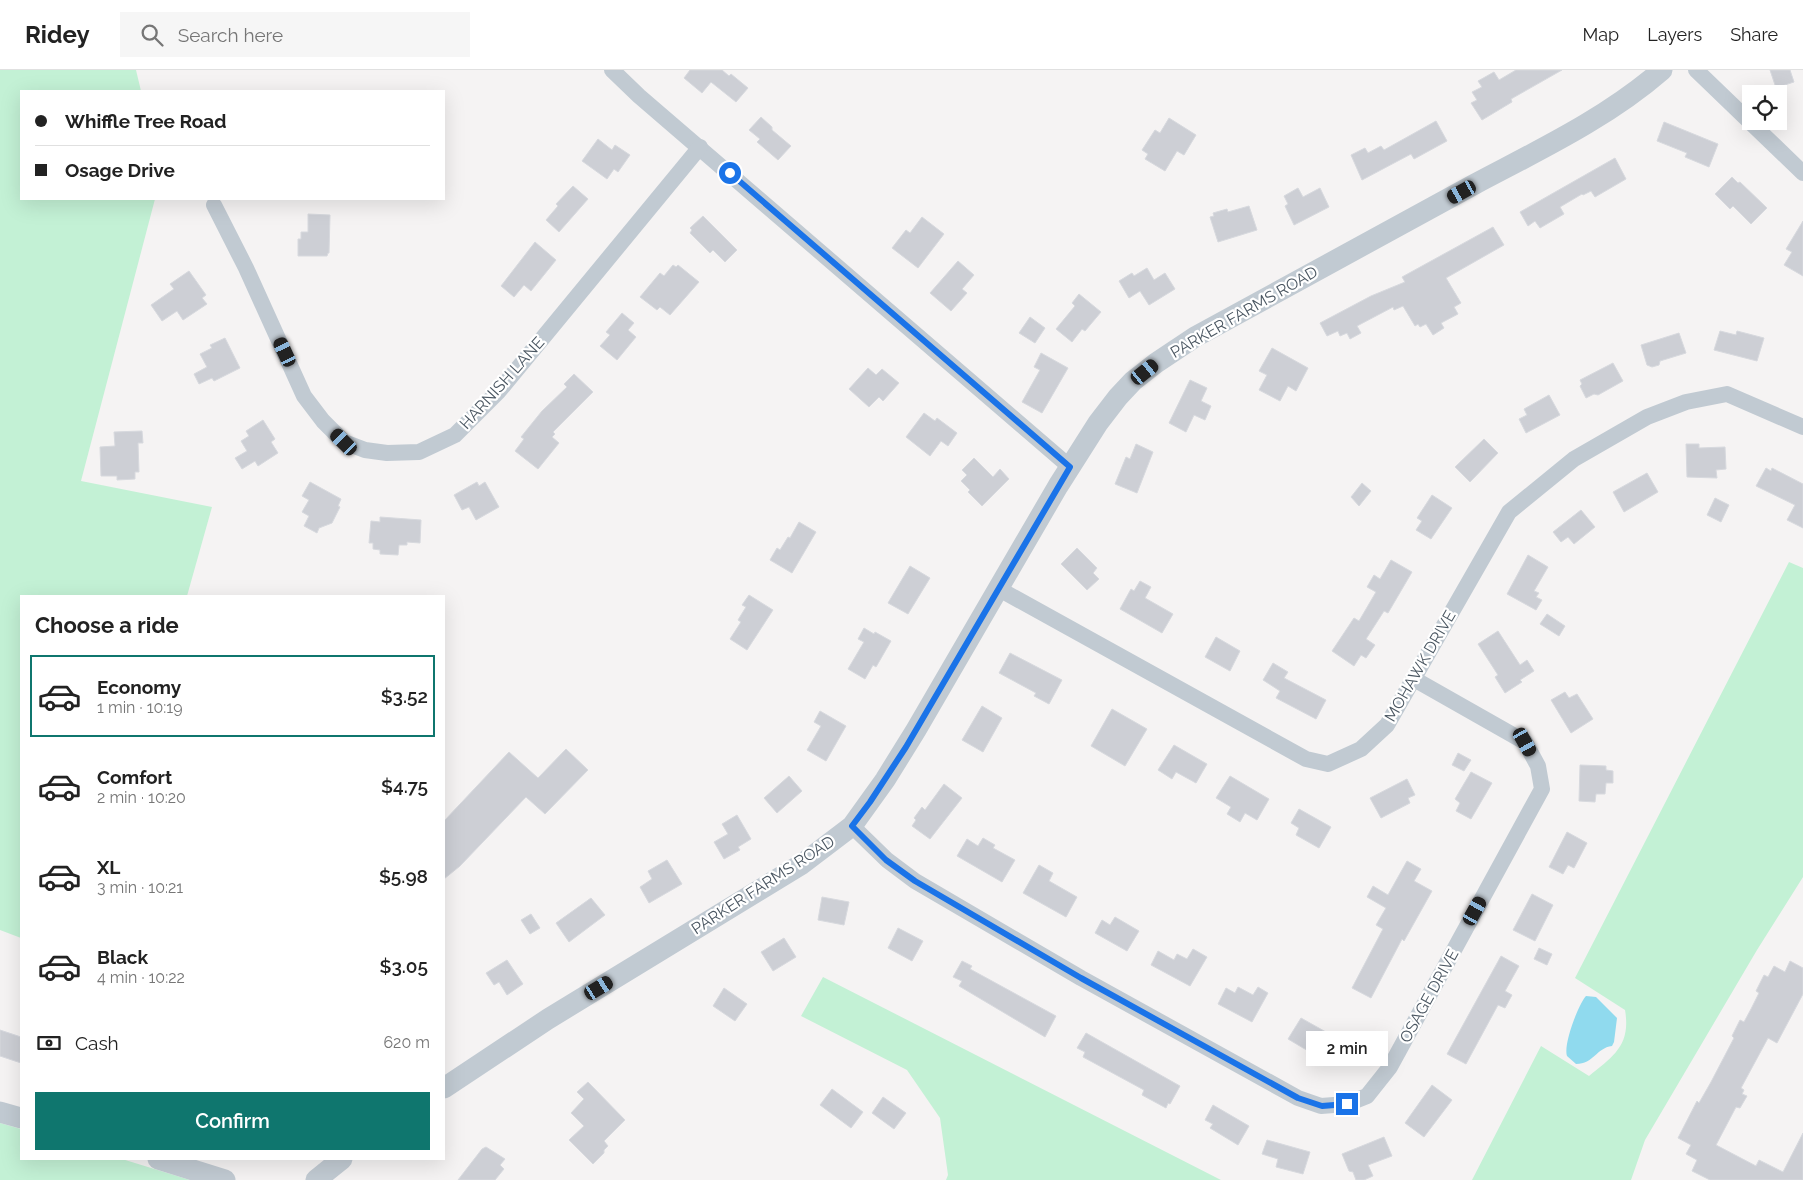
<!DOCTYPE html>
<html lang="en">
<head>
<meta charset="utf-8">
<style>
  :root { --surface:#fff; --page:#f6f6f6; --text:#222; --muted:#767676; --line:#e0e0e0; --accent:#0f766e }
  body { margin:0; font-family:Raleway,sans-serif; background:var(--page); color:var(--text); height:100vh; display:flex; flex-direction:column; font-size:19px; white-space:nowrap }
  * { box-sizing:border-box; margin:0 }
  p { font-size:16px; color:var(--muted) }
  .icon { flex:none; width:28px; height:28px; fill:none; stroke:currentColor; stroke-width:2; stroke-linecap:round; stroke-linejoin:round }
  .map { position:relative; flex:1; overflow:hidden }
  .details { position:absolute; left:20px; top:525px; width:425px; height:565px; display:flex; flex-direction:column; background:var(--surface); border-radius:0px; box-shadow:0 5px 20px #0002 }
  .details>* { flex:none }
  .banner { position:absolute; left:20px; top:20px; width:425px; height:110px; border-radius:0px; box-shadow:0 5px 20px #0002; display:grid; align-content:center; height:110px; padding:0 15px; background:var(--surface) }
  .fabs { position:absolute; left:1742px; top:15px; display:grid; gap:10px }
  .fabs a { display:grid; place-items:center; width:45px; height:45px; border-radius:0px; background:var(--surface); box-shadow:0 5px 20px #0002; font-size:25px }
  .end { position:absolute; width:22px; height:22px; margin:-11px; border:6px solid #1a73e8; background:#fff; box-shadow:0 0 0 2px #fff }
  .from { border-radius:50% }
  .bubble { position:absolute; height:35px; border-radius:0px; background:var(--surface); box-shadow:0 5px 20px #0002; font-size:16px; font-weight:600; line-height:35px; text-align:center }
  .car { position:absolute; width:15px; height:30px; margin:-15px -8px; border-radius:6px; box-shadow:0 0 4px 1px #0007; background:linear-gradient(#222 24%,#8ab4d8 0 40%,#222 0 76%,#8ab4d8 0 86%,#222 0) }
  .banner b { display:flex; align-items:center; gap:18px; height:48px; font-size:19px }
  .banner b+b { border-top:1px solid var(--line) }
  .banner i { width:12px; height:12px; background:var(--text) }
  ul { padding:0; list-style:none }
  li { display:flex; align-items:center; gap:15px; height:82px; margin:0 10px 8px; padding:0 5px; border:2px solid transparent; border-radius:0px }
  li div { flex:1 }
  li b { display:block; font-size:19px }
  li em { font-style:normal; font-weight:600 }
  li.current { border-color:var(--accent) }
  li>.icon { width:45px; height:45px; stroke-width:1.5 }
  h2 { padding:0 15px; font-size:22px; line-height:60px }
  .pay { display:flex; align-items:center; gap:12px; height:55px; padding:0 15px; font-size:19px }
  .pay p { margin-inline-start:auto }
  .cta { display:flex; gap:10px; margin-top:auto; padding:10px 15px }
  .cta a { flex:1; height:58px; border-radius:0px; background:var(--accent); color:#fff; font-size:20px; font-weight:600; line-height:58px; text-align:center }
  header { display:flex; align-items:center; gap:30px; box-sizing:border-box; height:70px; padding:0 25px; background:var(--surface); border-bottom:1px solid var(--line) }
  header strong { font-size:24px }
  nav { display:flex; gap:28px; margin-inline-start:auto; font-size:18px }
  .search { width:350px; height:45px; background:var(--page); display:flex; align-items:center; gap:12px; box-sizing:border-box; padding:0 18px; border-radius:0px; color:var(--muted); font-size:19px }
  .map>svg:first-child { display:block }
</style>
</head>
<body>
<header>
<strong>Ridey</strong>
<div class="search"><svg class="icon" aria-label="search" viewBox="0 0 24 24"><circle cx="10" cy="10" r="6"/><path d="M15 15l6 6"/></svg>Search here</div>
<nav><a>Map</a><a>Layers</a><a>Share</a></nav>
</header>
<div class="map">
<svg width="1803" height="1110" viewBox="0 0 1803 1110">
  <rect width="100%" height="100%" fill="#f5f3f3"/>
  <g fill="#c3f1d5">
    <path d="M0 0H136L141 21H21V129H155L81 411 212 437 187 526H21V868L0 860Z"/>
    <path d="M1789 492 1803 498V807L1757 880 1645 1070 1631 1110H1472L1541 976 1589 1006C1614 986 1631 975 1625 940L1575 908Z"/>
    <path d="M823 907 1221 1110H946L948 1105 940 1048 907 1000 801 946Z"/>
    <path d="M0 1053 21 1059V1089H122L190 1110H0Z"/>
  </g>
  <path fill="#90daee" d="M1586 926 1596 927 1617 948 1614 972 1612 976C1596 978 1594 994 1576 994L1567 986C1563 975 1578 935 1586 926Z"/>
  <g fill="#cdcfd5" stroke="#d7d9de">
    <path d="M690 0H722L729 6 731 4 748 18 736 32 711 12 702 23 684 8Z"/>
    <path d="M1516 0H1562L1511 29 1512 32 1482 50 1471 33 1477 30 1472 22 1482 17 1478 11 1494 2 1499 10Z"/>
    <path d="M1770 0H1790L1794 12 1776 18Z"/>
    <path d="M761 47 772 57V60L791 76 778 90 757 72 760 69 749 60Z"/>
    <path d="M1169 48 1196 65 1184 85 1177 81 1165 101 1145 89 1148 84 1142 80 1155 60 1160 63Z"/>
    <path d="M1436 51 1447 71 1414 89 1411 84 1362 110 1351 85 1365 78 1368 83 1381 76 1384 80Z"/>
    <path d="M1664 52 1718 74 1709 97 1685 87 1687 83 1657 71Z"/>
    <path d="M598 69 612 80 615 75 630 85 618 102 614 99 607 109 582 91Z"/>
    <path d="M1615 88 1626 109 1595 127 1591 121 1583 125 1582 124 1560 137 1564 144 1540 158 1535 151 1528 156 1520 142Z"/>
    <path d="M1732 107 1738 113 1740 112 1767 138 1751 154 1733 136 1730 139 1715 124Z"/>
    <path d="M573 116 588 129 559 162 546 150 558 136 556 134Z"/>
    <path d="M1298 118 1303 127 1320 118 1329 137 1294 155 1285 136 1288 134 1284 126Z"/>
    <path d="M1249 136 1257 160 1218 172 1210 147 1214 146 1213 143 1227 139 1228 142Z"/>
    <path d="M308 144 330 145 329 183H328L327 186H298V169H301V162H308Z"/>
    <path d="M703 146 737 180 725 192 713 180 710 183 690 163 692 160 690 158Z"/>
    <path d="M922 147 944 164 918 198 892 178 906 160 910 163Z"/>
    <path d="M1803 151V206L1784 195 1792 182 1786 179Z"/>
    <path d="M1493 157 1504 175 1446 208 1461 233 1454 237 1458 244 1441 253 1444 258 1433 265 1426 254 1420 257 1418 254 1415 256 1403 236 1394 240 1393 237 1357 256 1361 263 1350 269 1347 263 1340 266 1338 261 1327 266 1320 253 1371 226 1405 212 1402 207Z"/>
    <path d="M535 172 556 190 531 221 524 215 514 227 501 216Z"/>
    <path d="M958 191 974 205 962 219 967 223 951 241 930 223Z"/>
    <path d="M673 195 676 197 678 195 699 212 670 245 660 237 657 240 640 227 660 203 664 206Z"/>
    <path d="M1147 198 1154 210 1165 203 1175 219 1149 235 1140 221 1129 228 1119 211 1132 203 1134 206Z"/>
    <path d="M189 201 206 225 202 228 207 234 183 250 177 241 162 251 151 235 174 219 170 214Z"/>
    <path d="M1079 224 1101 242 1085 261 1082 259 1072 272 1056 259 1075 236 1072 233Z"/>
    <path d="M622 243 634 253 628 260 636 267 617 290 600 276 610 265 606 262Z"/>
    <path d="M1030 247 1045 258 1035 273 1019 263Z"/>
    <path d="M1720 261 1736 265 1737 261 1764 268 1757 291 1714 280Z"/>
    <path d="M1679 263 1686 283 1660 291 1659 295 1652 297 1647 295 1641 275Z"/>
    <path d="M225 268 240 298 214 311 212 308 199 314 194 304 207 297 200 284 212 278 210 275Z"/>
    <path d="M1272 278 1308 298 1296 321 1288 316 1280 331 1259 320 1267 305 1259 301Z"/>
    <path d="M1041 283 1068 298 1042 343 1022 332 1040 300 1034 297Z"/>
    <path d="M1613 293 1623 311 1598 325 1594 324 1586 328 1580 316 1582 314 1580 310Z"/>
    <path d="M868 298 876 305 882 299 899 313 883 331 879 327 869 337 849 319Z"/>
    <path d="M574 304 593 322 553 362 555 364 552 367 559 373 538 399 515 381 524 369 521 367 542 341 567 317 564 314Z"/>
    <path d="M1190 310 1207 318 1201 331 1211 336 1205 350 1194 345 1186 362 1169 353Z"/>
    <path d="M1549 325 1560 345 1526 363 1519 349 1527 345 1524 339Z"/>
    <path d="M924 343 935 351 937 348 957 363 948 376 941 371 930 386 906 367Z"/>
    <path d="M263 350 275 369 271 372 278 383 258 396 255 391 242 399 235 388 247 381 241 371 249 366 246 361Z"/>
    <path d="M142 361 143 373H138L139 402H135V409L117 410V406H101L100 377 115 376 114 362Z"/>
    <path d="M1484 369 1498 383 1470 412 1455 397Z"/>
    <path d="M1136 374 1153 382 1137 423 1115 414 1126 387 1130 389Z"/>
    <path d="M1686 374H1699V378L1725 377 1726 399 1716 400 1717 408 1687 407Z"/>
    <path d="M974 388 993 407 1000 399 1009 409 982 436 968 422 970 420 961 411 967 405 962 400Z"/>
    <path d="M1766 398 1771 401 1772 398 1803 414V458L1787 450 1795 435 1756 416Z"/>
    <path d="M1647 403 1658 422 1624 442 1613 422Z"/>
    <path d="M310 412 341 429 338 436 340 437 332 453 319 458 317 463 304 456 309 446 302 442 309 430 302 426Z"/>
    <path d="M477 412 479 416 485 412 499 437 476 450 469 437 462 440 454 425Z"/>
    <path d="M1362 413 1371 421 1359 436 1351 427Z"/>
    <path d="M1432 425 1452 438 1431 469 1416 460 1422 451 1417 448Z"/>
    <path d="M1715 428 1729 435 1721 452 1707 445Z"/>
    <path d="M1581 440 1595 457 1574 474 1568 467 1561 472 1553 462Z"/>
    <path d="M380 447 421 450 420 473 407 472V475H399L398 485 380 484V480L373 479V473H369L371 451 380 452Z"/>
    <path d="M799 452 816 462 792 503 770 490 777 478 780 480 788 467 790 468Z"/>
    <path d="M1077 478 1097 498 1093 503 1099 509 1087 520 1061 494Z"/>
    <path d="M1528 485 1548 497 1534 521 1539 523 1536 527 1542 530 1536 540 1507 524Z"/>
    <path d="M1391 490 1412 502 1388 543 1384 541 1366 569 1375 575 1366 588 1361 585 1354 596 1332 581 1354 548 1359 551 1376 522 1367 517 1374 505 1380 509Z"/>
    <path d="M910 496 930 508 908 544 888 533Z"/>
    <path d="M1140 511 1151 517 1145 528 1173 544 1162 563 1120 539 1131 519 1134 521Z"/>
    <path d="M749 525 773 540 747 580 730 569 741 552 738 550 746 537 742 535Z"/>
    <path d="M1547 544 1565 556 1559 566 1540 554Z"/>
    <path d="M864 558 874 564 875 562 891 571 876 597 873 595 865 609 848 599 864 572 858 569Z"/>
    <path d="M1498 561 1520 595 1527 590 1534 601 1520 610 1522 612 1505 623 1495 607 1498 605 1478 574Z"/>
    <path d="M1216 567 1240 581 1230 601 1205 587Z"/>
    <path d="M1010 583 1062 610 1049 634 1034 626 1036 623 999 603Z"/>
    <path d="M1273 593 1288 602 1284 608 1326 630 1316 649 1276 628 1280 621 1263 610Z"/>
    <path d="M1565 622 1569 628 1577 624 1593 649 1571 663 1551 630Z"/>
    <path d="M982 636 1002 648 983 682 962 670Z"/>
    <path d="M1112 639 1147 659 1125 696 1091 676Z"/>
    <path d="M820 641 846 656 826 691 807 680 821 656 814 652Z"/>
    <path d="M1174 675 1207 694 1196 713 1176 702 1172 709 1158 700Z"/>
    <path d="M566 679 588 700 545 744 526 727 460 796 444 809V751L509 682 538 708Z"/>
    <path d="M1458 683 1471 690 1464 701 1452 695Z"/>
    <path d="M1580 695 1606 696V700L1613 701V713H1606L1605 724H1596L1595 732 1579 731Z"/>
    <path d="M1471 702 1492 713 1471 749 1456 741 1460 733 1455 729Z"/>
    <path d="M789 706 802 721 777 743 764 728Z"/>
    <path d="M1230 706 1269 729 1257 750 1245 743 1240 752 1227 744 1231 737 1216 728Z"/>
    <path d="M1407 709 1415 725 1408 728 1410 733 1381 748 1370 728Z"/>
    <path d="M944 714 962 728 930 769 912 756 916 750 914 748 922 737 925 740Z"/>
    <path d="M1299 739 1331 757 1319 778 1296 765 1299 758 1291 753Z"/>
    <path d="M737 745 751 769 738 777 740 780 724 789 714 772 728 764 722 754Z"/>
    <path d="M1567 762 1587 773 1574 798 1568 795 1563 804 1549 797Z"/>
    <path d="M983 768 995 775 993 778 1015 790 1002 812 957 786 967 769 978 776Z"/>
    <path d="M667 790 682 814 649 833 640 817 652 809 648 801Z"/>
    <path d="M1407 791 1421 799 1414 811 1432 821 1404 871 1402 869 1371 928 1352 918 1383 859 1376 855 1386 838 1367 827 1373 816 1388 825Z"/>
    <path d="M1039 795 1053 803 1049 811 1077 827 1066 847 1023 823Z"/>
    <path d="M1532 824 1553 835 1535 871 1513 860Z"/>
    <path d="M822 827 849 832 844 855 818 850Z"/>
    <path d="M591 828 605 845 569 872 556 853Z"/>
    <path d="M531 844 540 858 530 864 521 850Z"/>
    <path d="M1115 847 1139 861 1127 881 1095 863 1102 850 1110 855Z"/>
    <path d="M898 858 923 871 912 891 888 878Z"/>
    <path d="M784 868 796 887 773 901 761 882Z"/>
    <path d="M1539 878 1552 884 1547 895 1534 889Z"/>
    <path d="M1193 879 1207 887 1190 916 1151 895 1158 881 1174 890 1177 884 1187 889Z"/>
    <path d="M1501 886 1519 896 1505 921 1512 925 1505 938 1498 935 1466 994 1447 984Z"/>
    <path d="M507 890 523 914 507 925 499 912 494 915 486 903Z"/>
    <path d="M962 891 972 896 970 899 1056 946 1045 967 959 916 962 911 953 907Z"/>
    <path d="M1790 891 1803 898V924L1777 973 1768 968 1741 1018 1744 1020 1742 1024 1747 1026 1740 1038 1736 1037 1716 1075 1756 1096 1759 1090 1783 1102 1803 1063V1110H1710L1692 1101 1697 1090 1686 1084 1691 1075 1678 1068 1697 1031 1699 1033 1711 1012 1734 968 1732 966 1740 950 1744 952 1751 939 1759 923 1756 921 1764 905 1768 907 1774 896 1785 902Z"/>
    <path d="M1238 917 1253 925 1258 917 1268 923 1252 952 1218 934 1226 918 1235 923Z"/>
    <path d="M724 918 747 934 735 951 713 936Z"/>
    <path d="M1301 948 1333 966 1320 988 1288 969Z"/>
    <path d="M0 960 21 967V993L0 986Z"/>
    <path d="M1086 963 1180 1016 1170 1034 1168 1033 1166 1038 1142 1025 1144 1020 1083 987 1085 982 1077 978Z"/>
    <path d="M588 1012 625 1050 604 1071 608 1076 604 1080V1083L593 1094 569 1070 584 1056 571 1043 584 1029 577 1022Z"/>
    <path d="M1432 1015 1452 1030 1424 1067 1405 1053Z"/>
    <path d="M832 1019 863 1042 851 1058 820 1035Z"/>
    <path d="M883 1027 906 1043 894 1059 872 1043Z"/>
    <path d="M1213 1035 1249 1056 1238 1075 1210 1058 1213 1054 1205 1050Z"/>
    <path d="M1384 1067 1392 1086 1368 1095 1373 1106 1364 1110H1356L1353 1102 1349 1101 1342 1084Z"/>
    <path d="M1267 1070 1310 1082 1303 1104 1276 1097 1278 1089 1262 1084Z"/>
    <path d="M486 1077 505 1089 500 1095 504 1099 495 1110H458L482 1079Z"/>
  </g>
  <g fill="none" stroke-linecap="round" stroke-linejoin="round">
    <g stroke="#c1cad2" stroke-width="16">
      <path d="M612 0 639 26 1070 397"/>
      <path d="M1696 0 1803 103"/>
      <path d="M214 135 246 198 304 326 323 351 344 372 365 380 387 383 419 382 455 365 499 321 700 77"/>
      <path d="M999 519 1306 689 1328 694 1361 679 1387 655 1509 442 1574 389 1647 347 1686 332 1727 324 1803 357"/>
      <path d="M852 756 887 790 915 811 1081 908 1298 1028 1321 1036 1347 1034 1367 1026 1390 997 1542 719 1538 696 1525 672 1414 609"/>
    </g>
    <g stroke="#c1cad2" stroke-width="21">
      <path d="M444 1018 548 949 802 794 852 756 885 710 916 660 1058 416 1098 353 1118 327 1133 311 1156 293 1195 267C1288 216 1382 165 1475 114 1539 80 1607 48 1662 0"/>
      <path d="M0 1042 21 1048"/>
      <path d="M158 1089 225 1110"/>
      <path d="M316 1110 342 1089"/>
    </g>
  </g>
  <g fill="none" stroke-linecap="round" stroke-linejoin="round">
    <path stroke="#1a73e8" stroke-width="6" d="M730 103 1070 397 906 677 870 732 852 756 886 790 915 811 1081 908 1298 1028 1322 1036 1347 1034"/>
  </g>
  <g text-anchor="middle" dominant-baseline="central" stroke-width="4.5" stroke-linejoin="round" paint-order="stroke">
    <g font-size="16" fill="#4a5661" stroke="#fff">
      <text transform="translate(1244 242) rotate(-30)">PARKER FARMS ROAD</text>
      <text transform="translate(502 313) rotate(-48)">HARNISH LANE</text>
      <text transform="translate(1420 596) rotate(-60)">MOHAWK DRIVE</text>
      <text transform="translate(763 815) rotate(-33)">PARKER FARMS ROAD</text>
      <text transform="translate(1429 926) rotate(-61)">OSAGE DRIVE</text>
    </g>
  </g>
</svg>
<div class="fabs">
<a><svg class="icon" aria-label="locate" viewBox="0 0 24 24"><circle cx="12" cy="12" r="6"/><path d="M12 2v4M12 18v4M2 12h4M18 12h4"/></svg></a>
</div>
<i class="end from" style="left:730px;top:103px"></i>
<i class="end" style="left:1347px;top:1034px"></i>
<div class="bubble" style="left:1306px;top:961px;width:82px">2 min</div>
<i class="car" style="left:1462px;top:122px;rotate:241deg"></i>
<i class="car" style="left:285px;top:282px;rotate:335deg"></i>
<i class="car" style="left:1145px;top:302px;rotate:51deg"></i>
<i class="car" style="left:344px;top:372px;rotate:315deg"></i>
<i class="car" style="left:1525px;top:672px;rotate:151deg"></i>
<i class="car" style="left:1475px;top:841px;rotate:29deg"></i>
<i class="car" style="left:599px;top:918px;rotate:59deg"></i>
<div class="banner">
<b><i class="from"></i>Whiffle Tree Road</b>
<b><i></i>Osage Drive</b>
</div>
<section class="details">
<h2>Choose a ride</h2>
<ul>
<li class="current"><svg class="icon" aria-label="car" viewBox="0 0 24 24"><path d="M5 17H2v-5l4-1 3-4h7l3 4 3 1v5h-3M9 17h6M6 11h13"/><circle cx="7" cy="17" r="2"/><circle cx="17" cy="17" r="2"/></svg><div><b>Economy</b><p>1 min · 10:19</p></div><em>$3.52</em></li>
<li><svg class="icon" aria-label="car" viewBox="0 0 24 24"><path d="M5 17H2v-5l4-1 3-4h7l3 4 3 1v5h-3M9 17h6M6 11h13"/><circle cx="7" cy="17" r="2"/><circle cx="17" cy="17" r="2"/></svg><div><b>Comfort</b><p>2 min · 10:20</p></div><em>$4.75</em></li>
<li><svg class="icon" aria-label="car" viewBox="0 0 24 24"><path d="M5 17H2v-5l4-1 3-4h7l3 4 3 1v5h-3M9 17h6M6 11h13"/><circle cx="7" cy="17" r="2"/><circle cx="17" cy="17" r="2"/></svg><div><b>XL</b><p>3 min · 10:21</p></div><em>$5.98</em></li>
<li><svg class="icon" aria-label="car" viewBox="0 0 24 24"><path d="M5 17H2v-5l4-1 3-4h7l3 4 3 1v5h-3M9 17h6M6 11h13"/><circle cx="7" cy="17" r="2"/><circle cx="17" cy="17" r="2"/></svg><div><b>Black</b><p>4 min · 10:22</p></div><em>$3.05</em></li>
</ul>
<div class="pay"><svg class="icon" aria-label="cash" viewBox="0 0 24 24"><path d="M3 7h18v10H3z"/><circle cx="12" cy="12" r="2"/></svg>Cash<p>620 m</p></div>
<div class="cta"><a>Confirm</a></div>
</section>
</div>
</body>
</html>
